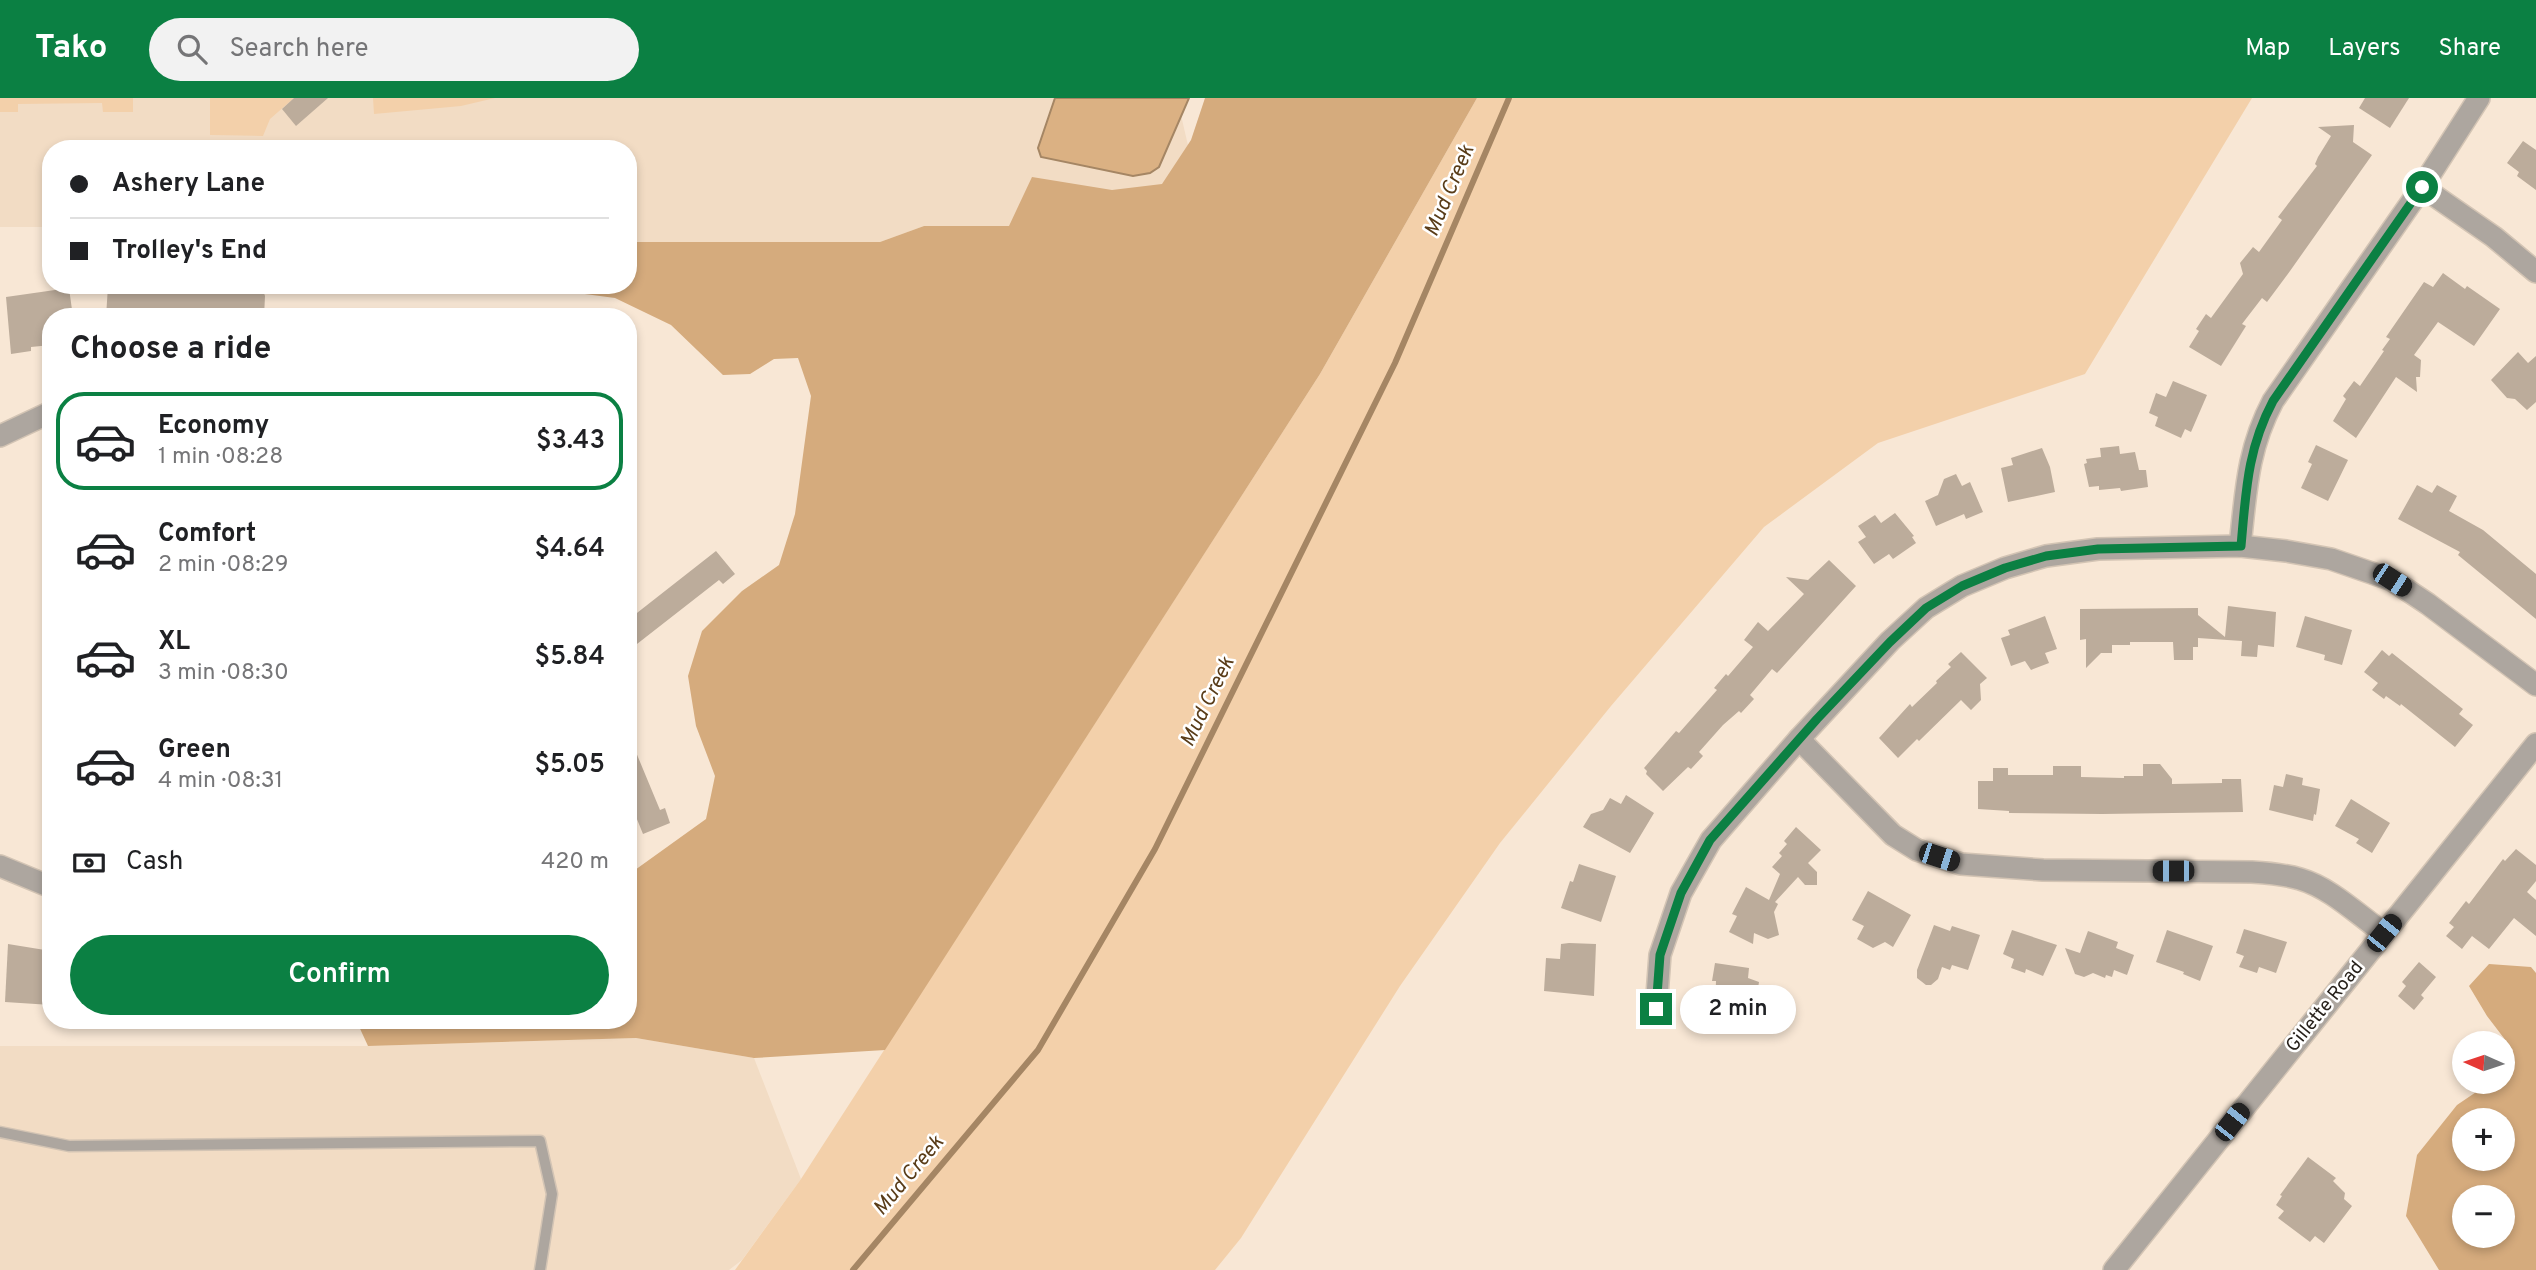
<!DOCTYPE html>
<html lang="en">
<head>
<meta charset="utf-8">
<style>
  :root { --surface:#fff; --page:#f2f2f2; --text:#202124; --muted:#757577; --line:#e0e0e0; --accent:#0b8043 }
  body { margin:0; font-family:Overpass,sans-serif; background:var(--page); color:var(--text); height:100vh; display:flex; flex-direction:column; font-size:26px; white-space:nowrap }
  * { box-sizing:border-box; margin:0 }
  p { font-size:23px; color:var(--muted) }
  .icon { flex:none; width:38px; height:38px; fill:none; stroke:currentColor; stroke-width:2; stroke-linecap:round; stroke-linejoin:round }
  .map { position:relative; flex:1; overflow:hidden }
  .sheet { position:absolute; left:42px; top:210px; width:595px; height:721px; display:flex; flex-direction:column; background:var(--surface); border-radius:28px; box-shadow:0 4px 10px #0003 }
  .sheet>* { flex:none }
  .hud { position:absolute; left:42px; top:42px; width:595px; height:154px; border-radius:28px; box-shadow:0 4px 10px #0003; display:grid; align-content:center; height:154px; padding:0 28px; background:var(--surface) }
  .needle { width:46px; rotate:273deg }
  .tools { position:absolute; left:2452px; top:933px; display:grid; gap:14px }
  .tools a { display:grid; place-items:center; width:63px; height:63px; border-radius:50%; background:var(--surface); box-shadow:0 4px 10px #0003; font-size:35px }
  .end { position:absolute; width:32px; height:32px; margin:-16px; border:9px solid #0b8043; background:#fff; box-shadow:0 0 0 4px #fff }
  .from { border-radius:50% }
  .bubble { position:absolute; height:49px; border-radius:24px; background:var(--surface); box-shadow:0 4px 10px #0003; font-size:23px; font-weight:600; line-height:49px; text-align:center }
  .car { position:absolute; width:21px; height:42px; margin:-21px -10px; border-radius:9px; box-shadow:0 0 5px 2px #0007; background:linear-gradient(#222 24%,#8ab4d8 0 40%,#222 0 76%,#8ab4d8 0 86%,#222 0) }
  .hud b { display:flex; align-items:center; gap:24px; height:66px; font-size:26px }
  .hud b+b { border-top:2px solid var(--line) }
  .hud i { width:18px; height:18px; background:var(--text) }
  ul { padding:0; list-style:none }
  li { display:flex; align-items:center; gap:21px; height:98px; margin:0 14px 10px; padding:0 14px; border:4px solid transparent; border-radius:28px }
  li div { flex:1 }
  li b { display:block; font-size:26px }
  li em { font-style:normal; font-weight:600 }
  li.active { border-color:var(--accent) }
  li>.icon { width:63px; height:63px; stroke-width:1.5 }
  h2 { padding:0 28px; font-size:32px; line-height:84px }
  .pay { display:flex; align-items:center; gap:18px; height:77px; padding:0 28px; font-size:26px }
  .pay p { margin-inline-start:auto }
  .cta { display:flex; gap:14px; margin-top:auto; padding:14px 28px }
  .cta a { flex:1; height:80px; border-radius:42px; background:var(--accent); color:#fff; font-size:28px; font-weight:600; line-height:80px; text-align:center }
  header { display:flex; align-items:center; gap:42px; box-sizing:border-box; height:98px; padding:0 35px; background:var(--accent); color:#fff }
  header strong { font-size:33px }
  nav { display:flex; gap:38px; margin-inline-start:auto; font-size:24px }
  .search { width:490px; height:63px; background:var(--page); display:flex; align-items:center; gap:18px; box-sizing:border-box; padding:0 24px; border-radius:38px; color:var(--muted); font-size:26px }
  .map>svg:first-child { display:block }
</style>
</head>
<body>
<header>
<strong>Tako</strong>
<div class="search"><svg class="icon" aria-label="search" viewBox="0 0 24 24"><circle cx="10" cy="10" r="6"/><path d="M15 15l6 6"/></svg>Search here</div>
<nav><a>Map</a><a>Layers</a><a>Share</a></nav>
</header>
<div class="map">
<svg width="2536" height="1172" viewBox="0 0 2536 1172">
  <rect width="100%" height="100%" fill="#f8e7d5"/>
  <g fill="#f2dcc4">
    <path d="M0 0H1177L1204 116 1009 128H924L880 144H628V51H51V129H0Z"/>
    <path d="M636 940 754 960 801 1081 742 1162 729 1172H0V948H368Z"/>
  </g>
  <g fill="#f3d0aa">
    <path d="M0 0H133V14H103L102 5 18 6V14H0Z"/>
    <path d="M210 0H294L270 21 263 38 210 37Z"/>
    <path d="M373 0H495L461 8 374 16Z"/>
    <path d="M1477 0H2252L2085 276 1878 345 1764 429 1611 608 1500 745 1400 888 1241 1140 1215 1172H735L801 1081 1320 276Z"/>
  </g>
  <g fill="#d5ab7d" fill-rule="evenodd">
    <path d="M1205 0H1477L1320 276 885 952 754 960 636 940 368 948 356 922H628V777L706 721 715 678 696 628 688 578 702 533 742 493 779 467 795 416 811 298 798 260 774 261 750 276 723 277 671 227 615 200 517 187H628V144H880L924 128H1009L1032 79 1112 92 1162 86 1191 42Z"/>
    <path d="M2489 866 2531 869 2536 875V1172H2439L2406 1118 2417 1057 2457 1007 2491 984H2502L2503 972 2513 952 2487 918 2469 888ZM2464 1022H2502V1060H2464ZM2464 1099H2502V1138H2464Z"/>
  </g>
  <path fill="#dbb183" stroke="#a58664" stroke-width="2" d="M1055 0H1189L1159 69 1150 75 1133 78 1041 59 1038 50Z"/>
  <g fill="none" stroke-linecap="round" stroke-linejoin="round">
    <path stroke="#a58664" stroke-width="6" d="M853 1172 1038 952 1155 751 1395 265 1509 0"/>
  </g>
  <g fill="#bcac9b">
    <path d="M294 0H328L296 28 282 11Z"/>
    <path d="M2365 0H2409L2390 30 2359 10Z"/>
    <path d="M2354 27 2353 44 2372 57 2290 173 2267 204 2262 200 2242 226 2246 228 2221 268 2189 249 2199 233 2196 231 2206 216 2211 220 2243 176 2240 165 2253 149 2259 154 2282 122 2278 119 2317 68 2315 66 2318 59 2331 38 2318 29Z"/>
    <path d="M2523 43 2536 52V92L2517 78 2519 74 2507 65Z"/>
    <path d="M2443 175 2465 191 2467 188 2500 211 2474 248 2438 224 2414 257 2421 262 2420 279H2416L2417 294 2396 279 2356 340 2333 323 2346 301 2343 298 2354 283 2360 288 2384 253 2382 252 2390 241 2386 239 2424 184 2433 189Z"/>
    <path d="M233 187H258V194L264 195 265 198 264 219H106L108 188 233 193Z"/>
    <path d="M69 190 73 219H51V247L31 249V253L11 256 6 199Z"/>
    <path d="M2518 254 2528 265 2536 258V304L2527 312 2515 301 2507 300 2491 282Z"/>
    <path d="M2173 283 2207 297 2191 334 2185 331 2181 340 2155 328 2158 319 2149 315 2156 295 2166 299Z"/>
    <path d="M2316 347 2348 362 2328 403 2301 390 2312 366 2308 364Z"/>
    <path d="M2119 348 2120 356 2135 354 2139 372H2146L2148 389 2121 393 2120 390 2099 392V388L2089 389 2084 366 2087 365 2086 361 2101 359 2100 350Z"/>
    <path d="M2042 350 2050 369 2055 394 2008 404 2001 370 2013 367 2011 360Z"/>
    <path d="M1956 376 1962 388 1970 384 1983 414 1966 421 1964 416 1936 428 1925 403 1938 397 1944 381Z"/>
    <path d="M2417 387 2432 395 2437 387 2457 398 2449 413 2483 432 2536 476V521L2458 457 2460 454 2398 421Z"/>
    <path d="M1895 415 1914 438 1912 439 1916 445 1893 461 1889 456 1874 466 1858 444 1866 439 1858 428 1875 417 1881 425Z"/>
    <path d="M716 453 735 476 723 486 719 482 628 553V522Z"/>
    <path d="M1829 462 1856 488 1777 575 1772 571 1750 597 1754 601 1741 615 1739 613 1723 627 1699 654 1703 658 1691 671 1688 669 1663 693 1646 676 1647 673 1644 670 1676 633 1679 635 1717 592 1714 590 1726 576 1728 578 1753 549 1744 542 1758 524 1768 533 1804 496 1786 479 1808 482Z"/>
    <path d="M2228 508 2276 514 2274 549 2258 547 2257 559 2241 558 2242 543 2198 540V549H2193V562H2174L2173 544H2130V547H2112V555H2101L2086 570V541L2080 542V511L2198 510V517L2225 539Z"/>
    <path d="M2045 518 2057 551 2045 555 2049 565 2031 572 2025 563 2011 568 2001 540 2010 537 2008 532Z"/>
    <path d="M2305 518 2352 532 2342 567 2324 562 2325 557 2296 549Z"/>
    <path d="M2382 552 2389 558 2392 555 2463 611 2459 616 2473 627 2455 649 2401 606 2400 608 2386 598 2384 601 2372 592 2378 585 2364 574Z"/>
    <path d="M1961 554 1987 580 1980 586 1981 602 1971 612 1961 602 1919 643 1917 641 1898 660 1879 640 1910 606 1912 609 1937 585 1936 583 1951 569 1948 566Z"/>
    <path d="M628 635 660 712 665 710 670 725 643 736 628 699Z"/>
    <path d="M2143 666H2160L2172 681V686L2222 685V681H2241L2243 714 2102 716 2009 715V713L1978 711V683H1993V670H2008V677H2053V668H2081V679L2124 680V678H2143Z"/>
    <path d="M2286 676 2303 680 2302 687 2320 691 2316 717 2314 716 2313 723 2269 712 2274 687 2283 689Z"/>
    <path d="M1626 697 1654 715 1630 755 1583 729 1591 716 1603 712 1610 700 1621 706Z"/>
    <path d="M2351 701 2390 725 2372 755 2356 745 2359 741 2335 728Z"/>
    <path d="M1796 729 1821 752 1808 765 1817 774V787H1805L1798 779 1775 804 1778 806 1774 814 1779 837 1768 841 1754 835 1753 846 1729 834 1737 818 1732 816 1746 789 1769 802 1780 776 1772 769 1782 758 1779 755 1787 746 1784 743Z"/>
    <path d="M2516 751 2536 767V783L2527 794 2536 802V838L2514 820 2489 851 2472 838 2462 851 2446 838 2454 829 2449 825 2466 803 2469 806 2503 761 2505 763Z"/>
    <path d="M1579 766 1616 778 1601 824 1561 810 1570 783 1573 784Z"/>
    <path d="M1868 793 1911 817 1893 849 1885 844 1873 850 1857 841 1864 828 1852 822Z"/>
    <path d="M1934 827 1950 833 1952 828 1980 837 1968 872 1952 867 1950 872 1942 869 1938 881 1931 887H1926L1917 880V872Z"/>
    <path d="M2244 831 2287 844 2276 875 2259 869 2257 875 2239 869 2244 858 2236 855Z"/>
    <path d="M2012 832 2057 847 2043 878 2026 871 2025 875 2011 870 2014 861 2003 856Z"/>
    <path d="M2167 832 2213 848 2200 883 2183 876 2184 874 2156 864Z"/>
    <path d="M2088 833 2118 844 2116 850 2134 857 2127 877 2114 872 2112 879 2106 877 2105 880 2093 875 2084 879 2075 876 2065 850 2080 855Z"/>
    <path d="M1569 845 1596 846 1594 898 1544 893 1546 860 1560 861 1561 846Z"/>
    <path d="M8 846 51 853V907L5 904Z"/>
    <path d="M2419 864 2436 879 2421 897 2424 900 2414 912 2398 898 2406 888 2402 884Z"/>
    <path d="M1715 865 1749 870 1748 880 1759 884 1756 902 1744 900 1742 914 1715 910 1716 883H1712Z"/>
    <path d="M2308 1059 2336 1080 2333 1083 2345 1095 2344 1101 2352 1108 2324 1145 2315 1138 2310 1144 2278 1120 2284 1113 2276 1107 2282 1098 2280 1097Z"/>
  </g>
  <g fill="none" stroke-linecap="round" stroke-linejoin="round">
    <g stroke="#d3c4b4" stroke-width="13">
      <path id="lane" d="M0 1034 69 1048 540 1043 552 1096 540 1172"/>
    </g>
    <g stroke="#d3c4b4" stroke-width="24">
      <g id="street">
        <path d="M2422 89 2494 139 2536 174"/>
        <path d="M0 338 51 314"/>
        <path d="M2240 448C2246 394 2247 352 2273 303L2422 89 2479 0"/>
        <path d="M1799 641 1893 737 1917 752 1961 766 2043 772 2251 774C2267 775 2284 776 2300 781 2331 790 2358 817 2384 835"/>
        <path d="M0 768 51 789"/>
        <path d="M1656 911 1660 857 1681 795 1711 742 1799 641 1890 543 1926 510 1962 488 2005 470 2046 458 2098 451 2240 448 2286 453 2331 461 2392 482 2428 506 2536 587"/>
        <path d="M2114 1172 2536 646"/>
      </g>
    </g>
    <use href="#lane" stroke="#ada69f" stroke-width="10"/>
    <use href="#street" stroke="#ada69f" stroke-width="21"/>
  </g>
  <g fill="none" stroke-linecap="round" stroke-linejoin="round">
    <path stroke="#0b8043" stroke-width="9" d="M1656 911 1660 857 1681 795 1710 742 1817 621 1890 544 1926 510 1962 488 2005 470 2046 458 2098 451 2241 448C2246 394 2247 352 2273 303L2422 89"/>
  </g>
  <g text-anchor="middle" dominant-baseline="central" stroke-width="5" stroke-linejoin="round" paint-order="stroke">
    <g font-size="19" fill="#28221c" stroke="#fff">
      <text transform="translate(2325 909) rotate(-51)">Gillette Road</text>
    </g>
    <g font-size="21" font-style="italic" fill="#593c18" stroke="#fff">
      <text transform="translate(1450 93) rotate(-67)">Mud Creek</text>
      <text transform="translate(1208 604) rotate(-64)">Mud Creek</text>
      <text transform="translate(909 1078) rotate(-50)">Mud Creek</text>
    </g>
  </g>
</svg>
<div class="tools">
<a><svg class="needle" viewBox="-14 -14 28 28"><path d="M0-13l5 13h-10z" fill="#e53935"/><path d="M0 13l5-13h-10z" fill="#757577"/></svg></a>
<a>+</a>
<a>−</a>
</div>
<i class="end from" style="left:2422px;top:89px"></i>
<i class="end" style="left:1656px;top:911px"></i>
<div class="bubble" style="left:1680px;top:887px;width:116px">2 min</div>
<i class="car" style="left:2392px;top:482px;rotate:123deg"></i>
<i class="car" style="left:1939px;top:759px;rotate:108deg"></i>
<i class="car" style="left:2173px;top:773px;rotate:270deg"></i>
<i class="car" style="left:2384px;top:835px;rotate:39deg"></i>
<i class="car" style="left:2232px;top:1024px;rotate:38deg"></i>
<div class="hud">
<b><i class="from"></i>Ashery Lane</b>
<b><i></i>Trolley's End</b>
</div>
<section class="sheet">
<h2>Choose a ride</h2>
<ul>
<li class="active"><svg class="icon" aria-label="car" viewBox="0 0 24 24"><path d="M5 17H2v-5l4-1 3-4h7l3 4 3 1v5h-3M9 17h6M6 11h13"/><circle cx="7" cy="17" r="2"/><circle cx="17" cy="17" r="2"/></svg><div><b>Economy</b><p>1 min · 08:28</p></div><em>$3.43</em></li>
<li><svg class="icon" aria-label="car" viewBox="0 0 24 24"><path d="M5 17H2v-5l4-1 3-4h7l3 4 3 1v5h-3M9 17h6M6 11h13"/><circle cx="7" cy="17" r="2"/><circle cx="17" cy="17" r="2"/></svg><div><b>Comfort</b><p>2 min · 08:29</p></div><em>$4.64</em></li>
<li><svg class="icon" aria-label="car" viewBox="0 0 24 24"><path d="M5 17H2v-5l4-1 3-4h7l3 4 3 1v5h-3M9 17h6M6 11h13"/><circle cx="7" cy="17" r="2"/><circle cx="17" cy="17" r="2"/></svg><div><b>XL</b><p>3 min · 08:30</p></div><em>$5.84</em></li>
<li><svg class="icon" aria-label="car" viewBox="0 0 24 24"><path d="M5 17H2v-5l4-1 3-4h7l3 4 3 1v5h-3M9 17h6M6 11h13"/><circle cx="7" cy="17" r="2"/><circle cx="17" cy="17" r="2"/></svg><div><b>Green</b><p>4 min · 08:31</p></div><em>$5.05</em></li>
</ul>
<div class="pay"><svg class="icon" aria-label="cash" viewBox="0 0 24 24"><path d="M3 7h18v10H3z"/><circle cx="12" cy="12" r="2"/></svg>Cash<p>420 m</p></div>
<div class="cta"><a>Confirm</a></div>
</section>
</div>
</body>
</html>
